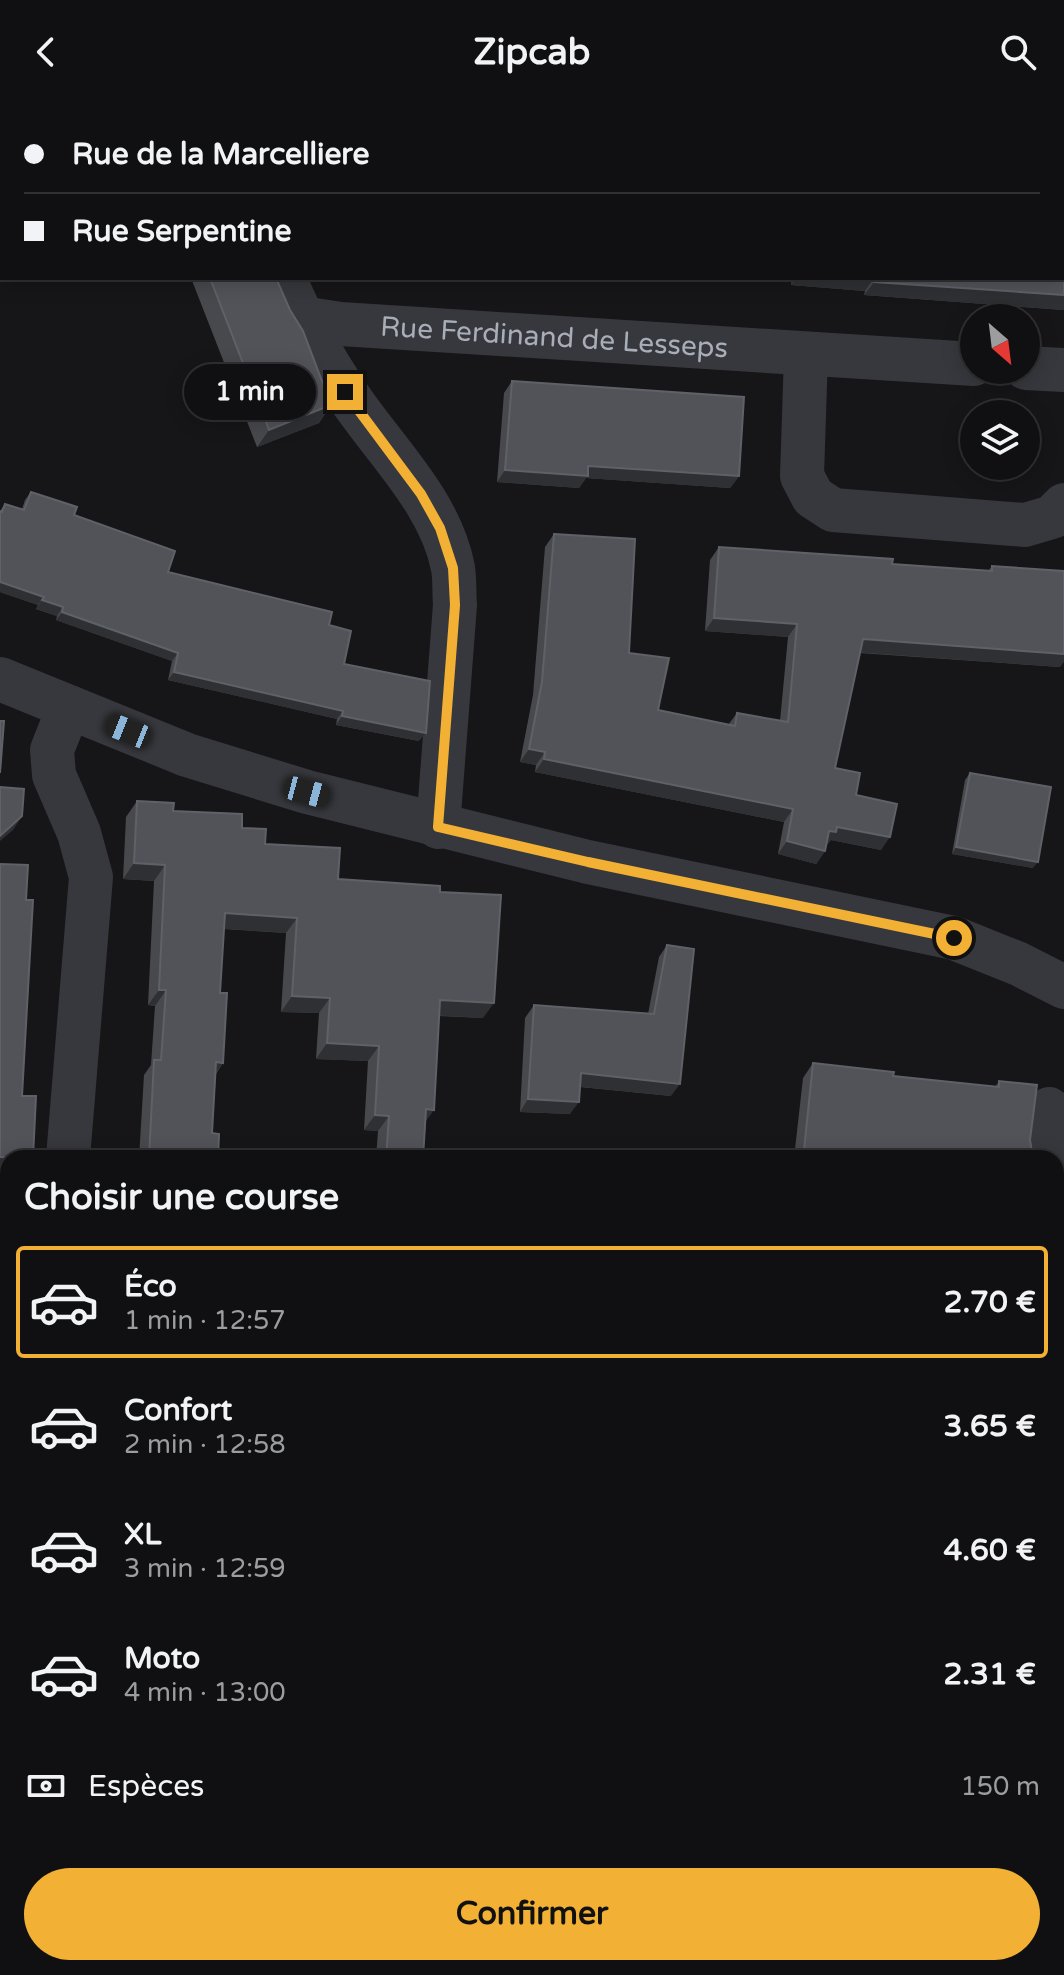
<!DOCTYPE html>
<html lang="fr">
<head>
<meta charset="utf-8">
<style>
  :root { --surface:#101012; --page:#19191b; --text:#f1f3f6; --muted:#9c9d9f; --line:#303032; --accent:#f2b134 }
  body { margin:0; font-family:"Varela Round",sans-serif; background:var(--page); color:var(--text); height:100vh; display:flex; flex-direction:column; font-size:30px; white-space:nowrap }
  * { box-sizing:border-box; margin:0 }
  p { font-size:26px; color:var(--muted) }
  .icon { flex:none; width:44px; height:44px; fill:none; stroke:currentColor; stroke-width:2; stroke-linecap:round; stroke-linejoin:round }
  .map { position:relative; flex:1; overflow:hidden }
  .drawer { position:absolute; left:0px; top:1046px; width:1064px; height:826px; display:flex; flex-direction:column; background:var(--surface); border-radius:24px 24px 0 0; box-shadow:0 4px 20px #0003,0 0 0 2px var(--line) }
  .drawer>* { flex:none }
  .hud { position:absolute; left:0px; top:0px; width:1064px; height:176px; box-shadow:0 4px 20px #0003,0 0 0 2px var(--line); display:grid; align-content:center; height:176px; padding:0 24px; background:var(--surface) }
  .needle { width:52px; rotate:152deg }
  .fabs { position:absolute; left:960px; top:200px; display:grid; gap:16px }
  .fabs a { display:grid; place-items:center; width:80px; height:80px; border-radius:50%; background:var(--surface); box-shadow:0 4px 20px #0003,0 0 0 2px var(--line); font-size:40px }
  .end { position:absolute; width:36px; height:36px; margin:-18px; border:10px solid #f2b134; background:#111; box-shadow:0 0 0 4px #111 }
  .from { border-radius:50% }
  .bubble { position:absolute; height:56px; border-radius:28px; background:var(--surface); box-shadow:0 4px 20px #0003,0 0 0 2px var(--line); font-size:26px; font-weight:700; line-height:56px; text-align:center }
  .car { position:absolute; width:24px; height:48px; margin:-24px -12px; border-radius:10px; box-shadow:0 0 6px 2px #0007; background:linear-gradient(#222 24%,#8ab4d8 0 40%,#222 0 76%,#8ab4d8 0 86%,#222 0) }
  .hud b { display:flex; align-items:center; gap:28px; height:76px; font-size:30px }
  .hud b+b { border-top:2px solid var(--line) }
  .hud i { width:20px; height:20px; background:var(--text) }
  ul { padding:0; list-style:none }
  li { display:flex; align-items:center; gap:24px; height:112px; margin:0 16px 12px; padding:0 8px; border:4px solid transparent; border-radius:8px }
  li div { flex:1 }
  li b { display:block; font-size:30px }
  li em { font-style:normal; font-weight:700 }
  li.on { border-color:var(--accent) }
  li>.icon { width:72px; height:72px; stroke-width:1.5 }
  h2 { padding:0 24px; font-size:36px; line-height:96px }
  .pay { display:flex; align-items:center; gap:20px; height:88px; padding:0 24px; font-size:30px }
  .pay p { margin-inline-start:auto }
  .action { display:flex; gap:16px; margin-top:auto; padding:16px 24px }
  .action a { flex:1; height:92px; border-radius:48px; background:var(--accent); color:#111; font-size:32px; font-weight:700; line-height:92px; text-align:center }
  header { display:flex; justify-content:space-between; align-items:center; height:104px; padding:0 24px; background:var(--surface); font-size:36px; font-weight:700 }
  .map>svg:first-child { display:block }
</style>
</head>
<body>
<header><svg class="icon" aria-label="back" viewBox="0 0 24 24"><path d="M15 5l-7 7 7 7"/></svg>Zipcab<svg class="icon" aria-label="search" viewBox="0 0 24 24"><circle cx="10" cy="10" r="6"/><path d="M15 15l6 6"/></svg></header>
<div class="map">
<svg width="1064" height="1871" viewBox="0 0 1064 1871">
  <rect width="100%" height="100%" fill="#161618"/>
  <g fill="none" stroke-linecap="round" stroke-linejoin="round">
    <g stroke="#37383d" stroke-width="44">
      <path d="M251 0V2"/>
      <path d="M284 174C301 213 321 251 345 287 382 344 440 396 453 464 455 476 454 489 455 501L438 723"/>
      <path id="s1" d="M301 214 341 220 974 260"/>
      <path d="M806 250 802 372 813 393 833 406 1025 421 1052 413 1064 401"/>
      <path d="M1026 264 1064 266"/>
      <path d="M0 575 187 651 307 688 588 758 954 834 1019 860 1064 883"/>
      <path d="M68 1054 91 773 79 729 54 671 52 646 69 603"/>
      <path d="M1044 1054 1049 1005"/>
      <path d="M0 1127 8 1128"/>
      <path d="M1056 1362 1064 1361"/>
      <path d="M0 1445H8"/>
      <path d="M0 1853H8"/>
      <path d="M379 1864 515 1868 535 1864"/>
    </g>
  </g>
  <g fill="#47494d">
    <path d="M1022 0H1064V206L864 191 865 187 791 181 792 174H1062V2H1022Z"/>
    <path d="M191 174H276L331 301 319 319 257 343Z"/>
    <path d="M512 277 739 372 730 384 586 374 579 384 497 378 504 289Z"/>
    <path d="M31 388 74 411 168 468 329 521 344 560 419 637 336 621 337 615 168 576 172 557 56 516 57 512 36 505 38 501 0 488V407L5 400 22 405 25 396Z"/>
    <path d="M554 430 629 549 658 606 728 621 737 609 780 617 788 533 705 527 710 456 719 443 892 460 988 467 992 462 1060 563 860 549 835 664 856 691 881 746 831 736 826 741 825 747 816 760 778 750 784 718 535 668 536 661 520 658 533 591 545 443Z"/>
    <path d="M970 669 1033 764 952 750 965 676Z"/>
    <path d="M137 697 242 724 265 740 338 775 440 788 483 914 439 912 426 1017 423 1054H376L378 1027 364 1026 368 957 316 955 319 909 281 908 286 829 224 825 220 889 223 959 216 970 212 1029 218 1054H139L144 971 151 961 155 902 148 901 154 777 123 775 126 713Z"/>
    <path d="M667 841 671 992 580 983 570 1010 520 1008 525 914 534 901 648 910 659 853Z"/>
    <path d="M813 959 893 972 995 983 999 977 1030 1036 1032 1048 1036 1054H794L803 974Z"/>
    <path d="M1056 1416H1064V1782L1056 1781V1583H1058L1056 1560Z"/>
    <path d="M5 1480H8V1580H0V1487Z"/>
    <rect x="668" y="1864" width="73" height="7"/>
    <rect x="833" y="1864" width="195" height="7"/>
  </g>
  <g fill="#2f3033">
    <path d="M796 174H874L865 187 791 181Z"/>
    <path d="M874 178 1064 191V206L864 191Z"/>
    <path d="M331 301 319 319 257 343 269 326Z"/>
    <path d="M588 362 739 372 730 384 586 374 579 384 497 378 505 366Z"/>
    <path d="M0 478 44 493 38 501 0 488Z"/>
    <path d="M42 496 63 503 57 512 36 505Z"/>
    <path d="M62 508 178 549 172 557 56 516Z"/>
    <path d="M714 514 797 520 788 533 705 527Z"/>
    <path d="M863 535 1064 550V558L1060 563 854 548Z"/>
    <path d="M174 568 343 607 337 615 168 576Z"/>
    <path d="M342 612 426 629 419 637 336 621Z"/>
    <path d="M529 645 545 648 536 661 520 658Z"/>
    <path d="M544 655 793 705 784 718 535 668Z"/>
    <path d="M22 712 13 726 0 737V732Z"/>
    <path d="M837 723 890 733 881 746 831 736 827 741 820 740 829 727Z"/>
    <path d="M787 737 825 747 816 760 778 750Z"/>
    <path d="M956 743 1038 758 1033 764 952 750Z"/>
    <path d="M134 759 165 761 154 777 123 775Z"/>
    <path d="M225 809 297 814 286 829 214 824Z"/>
    <path d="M159 886H166L155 902 148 901Z"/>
    <path d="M292 892 330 894 319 909 281 908Z"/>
    <path d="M440 896 494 899 483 914 429 911Z"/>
    <path d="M327 939 379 942 368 957 316 955Z"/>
    <path d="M216 958 223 959 212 974Z"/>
    <path d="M581 969 680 980 671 992 572 982Z"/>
    <path d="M528 995 579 998 570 1010 520 1008Z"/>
    <path d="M426 1005 434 1006 423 1021Z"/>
    <path d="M375 1011 389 1012 378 1027 364 1026Z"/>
    <path d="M804 1046 876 1054H799Z"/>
    <path d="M885 1047 952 1054H881Z"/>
    <path d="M0 1053 8 1054V1070L0 1069Z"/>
    <path d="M1056 1244 1064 1246V1262L1056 1261Z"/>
    <path d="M0 1362H8V1379L0 1378Z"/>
    <path d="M1056 1508H1063L1056 1518Z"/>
    <path d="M1 1567 8 1568V1580H0Z"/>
    <path d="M1056 1767H1064V1782L1056 1781Z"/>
    <rect x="0" y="1788" width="8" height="12"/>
  </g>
  <g fill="#525359" stroke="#5f6168" stroke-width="2">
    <rect x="114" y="0" width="61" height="2"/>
    <path d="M583 0H617V2H581Z"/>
    <rect x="775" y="0" width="155" height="2"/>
    <path d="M1030 0H1064V191L874 178V174H1062V2H1030Z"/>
    <path d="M210 174H276L290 206 303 227 331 301 269 326Z"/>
    <path d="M512 277 744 293 739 372 588 362V372L505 366Z"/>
    <path d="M31 388 77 403 74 411 175 447 168 468 332 508 329 521 351 527 344 560 430 577 426 629 342 612 343 607 174 568 178 549 62 508 63 503 42 496 44 493 0 478V407L2 408 5 400 24 406Z"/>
    <path d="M554 430 635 435 629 549 669 554 658 606 735 622 737 609 788 618 797 520 714 514 719 443 893 455 892 460 992 467V462L1064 467V550L863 535 835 664 860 669 856 691 897 700 890 733 837 723 836 728 829 727 825 747 787 737 793 705 544 655 545 648 529 645 542 578Z"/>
    <path d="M0 617H4L0 669Z"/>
    <path d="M970 669 1051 683 1038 758 956 743Z"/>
    <path d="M0 683 24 685 22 712 0 732Z"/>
    <path d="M137 697 174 699 173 707 242 710V724L266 725 265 740 340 744 338 775 440 782V788L501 791 494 899 440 896 434 1006 426 1005 423 1054H386L389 1012 375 1011 379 942 327 939 330 894 292 892 297 814 225 809 220 889H227L223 959 216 958 212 1029 219 1030 218 1054H149L154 956H161L166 886H159L165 761 134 759Z"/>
    <path d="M0 760 28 761 26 796H33L22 992H36L33 1054 0 1053Z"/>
    <path d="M667 841 694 845 680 980 581 969 579 998 528 995 534 901 654 910Z"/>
    <path d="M813 959 894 968 893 972 999 983V977L1037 981 1030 1036 1032 1048 1036 1054H952L885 1047V1054H876L804 1046Z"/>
    <path d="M1064 1062V1246L1056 1244V1063Z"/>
    <path d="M0 1293 8 1294V1362H0Z"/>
    <path d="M1056 1416H1064V1518L1063 1508H1056Z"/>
    <path d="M5 1480H8V1568L1 1567Z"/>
    <path d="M1064 1582V1767H1056V1583Z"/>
    <path d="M0 1588H5L4 1623H0Z"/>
    <rect x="0" y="1703" width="8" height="85"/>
    <rect x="676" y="1864" width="65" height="7"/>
    <rect x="842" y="1864" width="186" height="7"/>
  </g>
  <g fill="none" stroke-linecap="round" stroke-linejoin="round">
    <path stroke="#f2b134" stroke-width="10" d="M345 288 421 390 440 424 453 464 455 501 438 723 588 758 954 834"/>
  </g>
  <g text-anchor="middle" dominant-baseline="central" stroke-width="8" stroke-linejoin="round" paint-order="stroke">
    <g font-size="28" fill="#a8adb8" stroke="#111113">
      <text stroke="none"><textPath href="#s1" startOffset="254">Rue Ferdinand de Lesseps</textPath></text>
    </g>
  </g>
</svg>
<div class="fabs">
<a><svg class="needle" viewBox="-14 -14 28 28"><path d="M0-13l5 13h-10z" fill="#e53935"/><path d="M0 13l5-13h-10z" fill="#9c9d9f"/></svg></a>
<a><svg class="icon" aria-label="layers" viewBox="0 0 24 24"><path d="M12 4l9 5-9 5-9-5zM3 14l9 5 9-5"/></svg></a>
</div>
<i class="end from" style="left:954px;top:834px"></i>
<i class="end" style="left:345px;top:288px"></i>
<div class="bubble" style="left:184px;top:260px;width:132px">1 min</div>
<i class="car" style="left:128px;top:627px;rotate:292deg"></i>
<i class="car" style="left:307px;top:688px;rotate:105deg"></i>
<div class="hud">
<b><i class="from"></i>Rue de la Marcelliere</b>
<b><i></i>Rue Serpentine</b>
</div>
<section class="drawer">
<h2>Choisir une course</h2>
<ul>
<li class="on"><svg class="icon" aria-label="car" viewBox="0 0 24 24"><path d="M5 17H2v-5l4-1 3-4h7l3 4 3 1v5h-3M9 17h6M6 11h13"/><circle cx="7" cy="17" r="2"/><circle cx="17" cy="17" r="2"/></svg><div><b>Éco</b><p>1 min · 12:57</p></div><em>2.70 €</em></li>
<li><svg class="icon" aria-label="car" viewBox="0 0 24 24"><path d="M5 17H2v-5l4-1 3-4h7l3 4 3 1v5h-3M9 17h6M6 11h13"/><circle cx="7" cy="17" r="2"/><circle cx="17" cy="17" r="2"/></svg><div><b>Confort</b><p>2 min · 12:58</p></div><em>3.65 €</em></li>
<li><svg class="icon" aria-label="car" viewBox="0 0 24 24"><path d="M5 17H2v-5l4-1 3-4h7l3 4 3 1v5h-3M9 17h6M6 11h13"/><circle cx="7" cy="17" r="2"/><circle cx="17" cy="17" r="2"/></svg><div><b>XL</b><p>3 min · 12:59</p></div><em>4.60 €</em></li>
<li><svg class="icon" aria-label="car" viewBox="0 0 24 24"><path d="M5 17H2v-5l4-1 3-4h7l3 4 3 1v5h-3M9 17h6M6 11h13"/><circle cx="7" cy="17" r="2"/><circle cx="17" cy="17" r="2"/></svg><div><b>Moto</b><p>4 min · 13:00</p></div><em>2.31 €</em></li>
</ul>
<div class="pay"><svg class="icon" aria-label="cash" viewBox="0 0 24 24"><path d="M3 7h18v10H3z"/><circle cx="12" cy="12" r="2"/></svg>Espèces<p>150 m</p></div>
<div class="action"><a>Confirmer</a></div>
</section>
</div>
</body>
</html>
